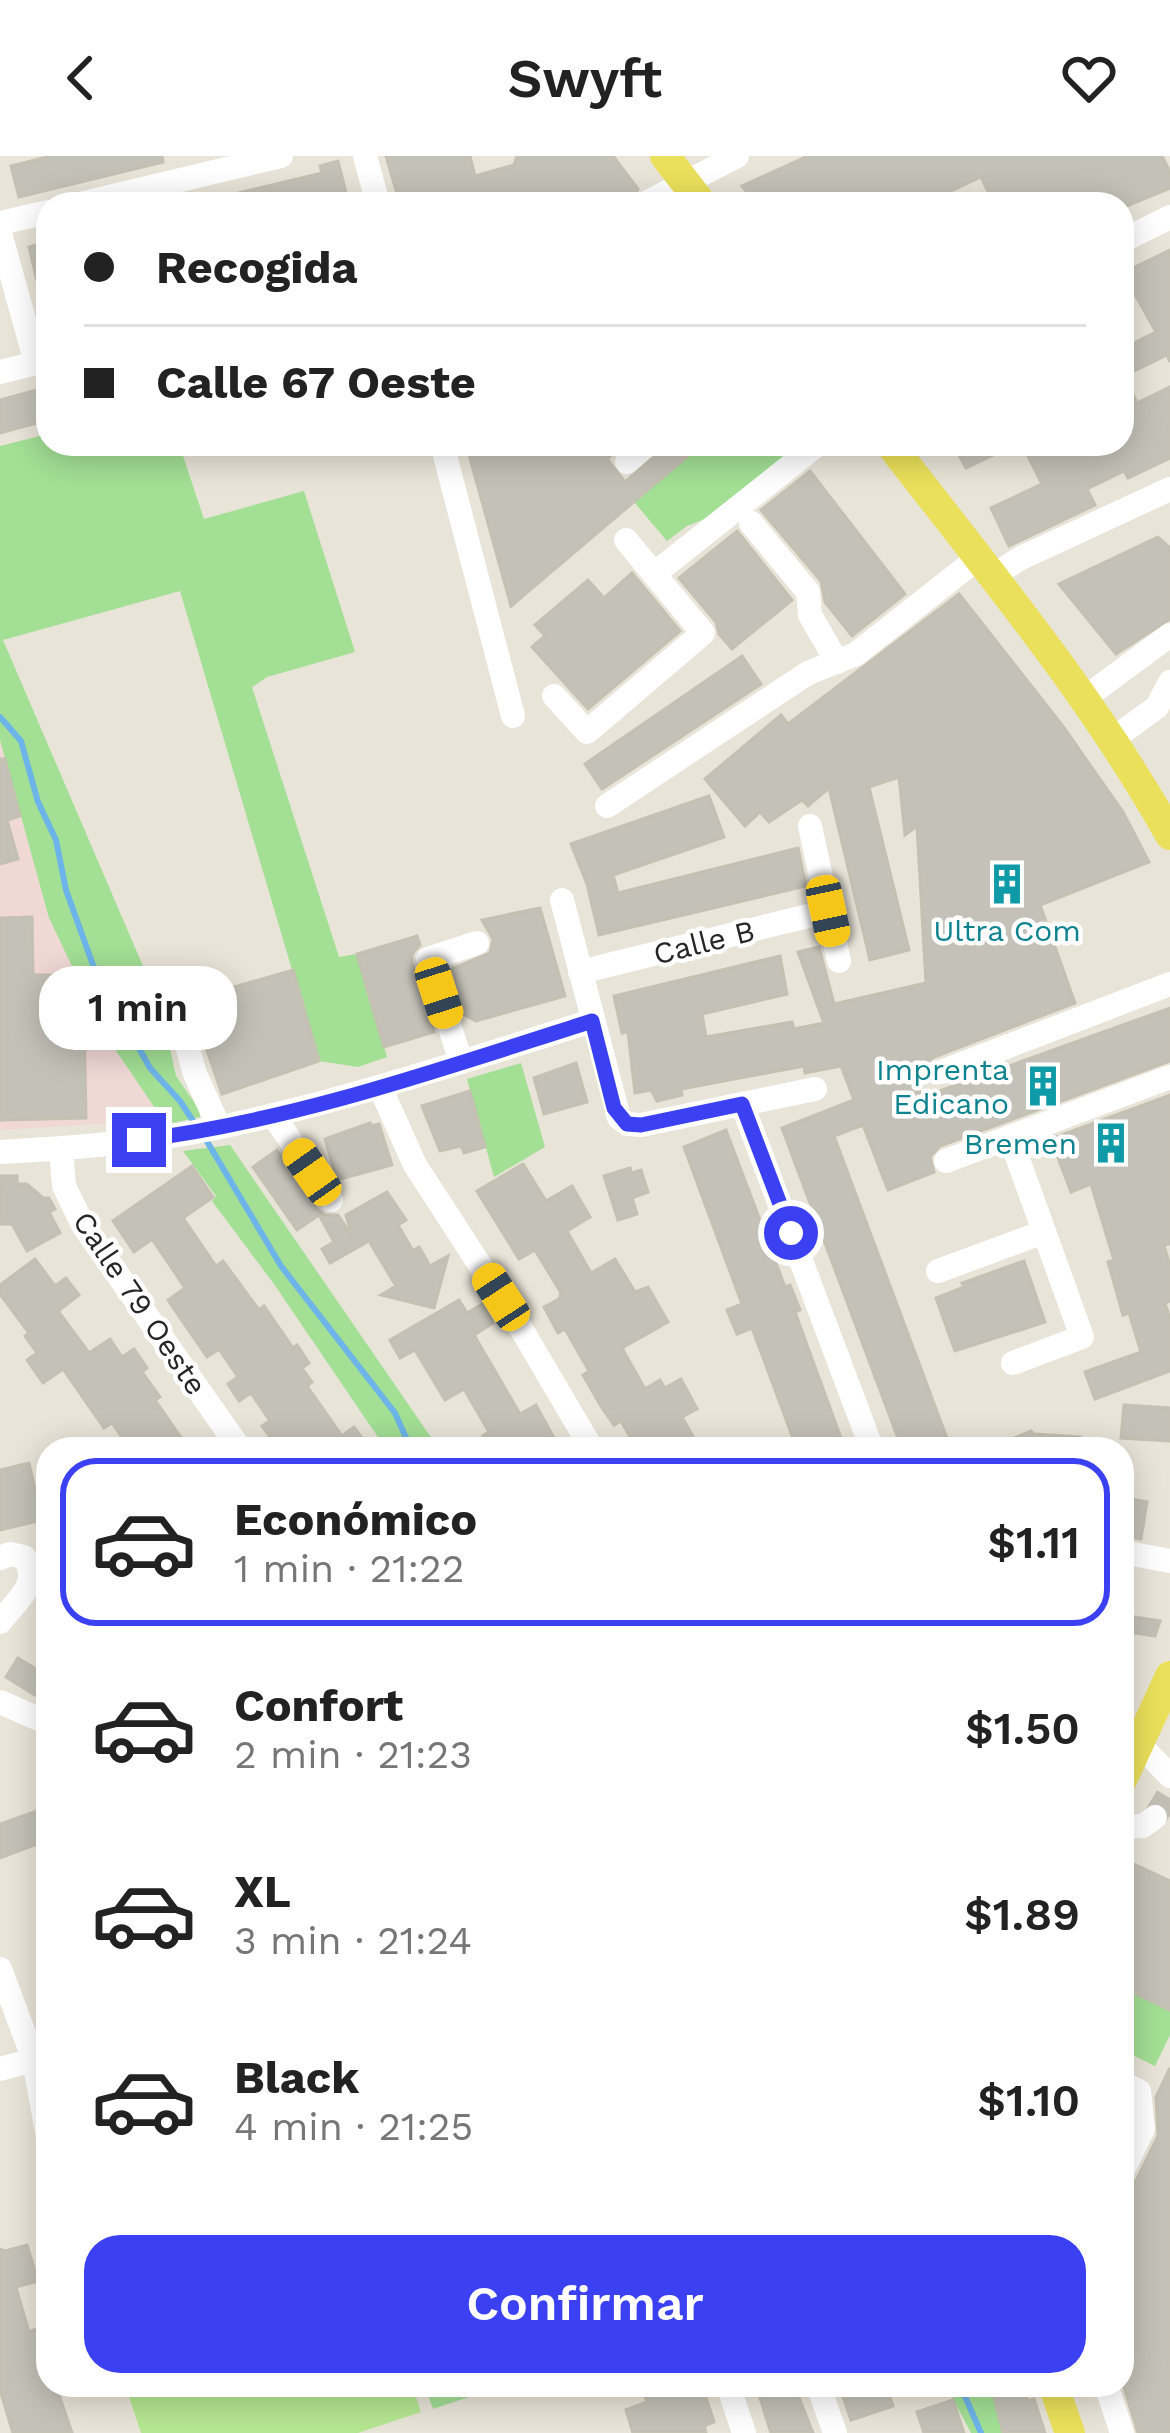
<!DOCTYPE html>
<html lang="es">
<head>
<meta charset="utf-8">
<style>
  :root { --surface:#fff; --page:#f2f2f2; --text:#222; --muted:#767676; --line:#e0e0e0; --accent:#3b41f2 }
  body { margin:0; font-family:"Work Sans",sans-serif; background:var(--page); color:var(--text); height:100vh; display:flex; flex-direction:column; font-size:45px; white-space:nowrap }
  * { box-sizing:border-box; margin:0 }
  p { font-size:39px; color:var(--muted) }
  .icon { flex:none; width:66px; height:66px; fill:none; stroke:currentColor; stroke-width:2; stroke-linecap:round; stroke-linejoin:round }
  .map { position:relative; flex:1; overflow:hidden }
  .sheet { position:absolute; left:36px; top:1281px; width:1098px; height:960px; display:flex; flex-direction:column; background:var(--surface); border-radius:36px; box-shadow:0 6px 30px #0003 }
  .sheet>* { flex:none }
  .top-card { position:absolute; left:36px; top:36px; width:1098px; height:264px; border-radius:36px; box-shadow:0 6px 30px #0003; display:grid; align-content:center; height:264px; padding:0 48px; background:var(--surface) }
  .end { position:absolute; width:54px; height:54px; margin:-27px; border:15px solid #3b41f2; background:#fff; box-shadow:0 0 0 6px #fff }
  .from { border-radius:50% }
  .bubble { position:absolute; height:84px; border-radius:36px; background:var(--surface); box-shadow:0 6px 30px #0003; font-size:39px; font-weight:600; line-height:84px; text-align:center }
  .car { position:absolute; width:36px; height:72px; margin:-36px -18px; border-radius:15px; box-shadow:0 0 9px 3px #0007; background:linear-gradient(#f5c518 24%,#345 0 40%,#f5c518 0 76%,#345 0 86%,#f5c518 0) }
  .top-card b { display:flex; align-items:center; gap:42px; height:114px; font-size:45px }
  .top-card b+b { border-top:3px solid var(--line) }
  .top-card i { width:30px; height:30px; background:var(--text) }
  ul { padding:21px 0 0; list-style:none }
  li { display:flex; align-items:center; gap:36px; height:168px; margin:0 24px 18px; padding:0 24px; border:6px solid transparent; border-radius:36px }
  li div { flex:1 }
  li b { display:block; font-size:45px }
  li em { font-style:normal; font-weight:600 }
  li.current { border-color:var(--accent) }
  li>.icon { width:108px; height:108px; stroke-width:1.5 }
  .cta { display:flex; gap:24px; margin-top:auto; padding:24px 48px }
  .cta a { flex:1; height:138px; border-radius:36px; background:var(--accent); color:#fff; font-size:48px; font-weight:600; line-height:138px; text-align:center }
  header { display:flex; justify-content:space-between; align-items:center; height:156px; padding:0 48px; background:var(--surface); font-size:54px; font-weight:600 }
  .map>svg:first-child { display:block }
</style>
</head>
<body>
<header><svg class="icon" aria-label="back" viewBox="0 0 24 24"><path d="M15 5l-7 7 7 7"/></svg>Swyft<svg class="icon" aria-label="heart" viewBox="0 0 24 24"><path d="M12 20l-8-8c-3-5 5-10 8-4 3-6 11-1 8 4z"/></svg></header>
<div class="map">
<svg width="1170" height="2277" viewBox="0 0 1170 2277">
  <rect width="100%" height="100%" fill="#e9e4d8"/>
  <path fill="#f0d8d5" d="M0 585 49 762 104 877 163 964 0 974Z"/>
  <g fill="#a3df95">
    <path d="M48 278V288H179L204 363 304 335 355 496 267 521 252 531 339 801 357 798 387 901 358 911 319 905 180 435 3 484 161 852 176 920 201 956 200 961 173 967 163 964 104 877 49 762 0 584V290Z"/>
    <path d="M702 288H785L793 297 722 356 687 370 667 385 634 346Z"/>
    <path d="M521 907 545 991 494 1021 467 923Z"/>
    <path d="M230 989 439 1293H386L274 1128 212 1045 216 1040 183 995Z"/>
    <path d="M1122 1831 1170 1854V1879L1155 1910 1122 1894Z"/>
    <path d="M424 2229H478L490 2234 433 2253Z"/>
    <path d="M915 2229H990L1004 2277H971L951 2239H925Z"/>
  </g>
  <path fill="#b5e691" d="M125 2229H412L421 2256 358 2277H141Z"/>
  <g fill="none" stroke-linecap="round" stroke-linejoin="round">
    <g stroke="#6db4e9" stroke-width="6">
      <path d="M0 561 21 585 38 646 56 684 66 734 93 809 150 912 180 945 197 971"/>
      <path d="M205 982 281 1110 395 1257 411 1293"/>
      <path d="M960 2229 981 2277"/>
    </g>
  </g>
  <g fill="#c4c1b8" stroke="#c4c0b2" stroke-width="3">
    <path d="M51 0H162L163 6 19 41 11 10Z"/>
    <path d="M386 0H470L475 20 514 9 517 0H613L638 33 630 48H400Z"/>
    <path d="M808 0H1162L1170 16V32L1122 52V48H994L981 21 923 48H756L742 30Z"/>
    <path d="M338 5 346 37 325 42 327 48H218V42L322 17 320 10Z"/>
    <path d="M48 86V144L42 145 29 91Z"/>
    <path d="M1170 94V206L1167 199 1124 220 1137 247 1170 231V302L1128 322 1124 315 1087 333 1095 349 1009 390 991 352 1042 328 1022 288H1122V193L1156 176 1123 117Z"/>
    <path d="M48 231V264L0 277V244Z"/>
    <path d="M466 288H623L607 303 625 326 669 288H702L511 450Z"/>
    <path d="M953 288H987L993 299 966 312Z"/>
    <path d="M810 315 905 438 852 480 825 446 821 425 761 354Z"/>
    <path d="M737 375 792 444 732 493 719 478 716 466 679 422Z"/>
    <path d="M1158 381 1170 392V463L1116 498 1059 428Z"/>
    <path d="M632 417 680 475 588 553 532 491 545 480 535 469 588 424 604 442Z"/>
    <path d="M959 438 1062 569 1123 656 1149 706 1040 749 1075 847 934 901 918 913 920 942 1170 852V905L940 990 930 1001 934 1016 888 1034 863 969 834 980 951 1293H902L782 972 854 944 841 910 805 917 804 910 681 933 682 939 657 945 651 934 635 937 628 876 622 877 614 840 780 800 787 838 702 858 706 881 792 866 794 873 824 867 798 796 802 795 819 791 834 848 926 827 917 670 905 679 899 621 869 631 909 794 870 804 829 632 808 650 802 644 769 666 760 656 745 670 705 623 781 559 788 568Z"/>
    <path d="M742 500 761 528 602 633 585 608Z"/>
    <path d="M0 603H5L20 660 7 664 18 703 0 708Z"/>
    <path d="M709 640 724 681 613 719 618 737 798 692 806 730 599 779 587 728 571 688Z"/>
    <path d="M540 752 565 840 476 865 463 858 449 814 490 797 493 783 482 764Z"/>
    <path d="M32 761 33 819H69V861H84L86 962 0 964V762Z"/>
    <path d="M417 780 420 789 412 798V807L434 876 384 891 357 798Z"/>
    <path d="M293 814 319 905 222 938 194 857 238 844 234 831Z"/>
    <path d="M576 907 587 946 544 958 534 922Z"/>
    <path d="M470 935 485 991 464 997 461 990 440 995 422 950Z"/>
    <path d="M1170 939V1088L1164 1089 1170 1110V1145L1165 1147 1170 1163V1215L1095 1243 1085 1216 1141 1196 1129 1157 1123 1159 1108 1106 1114 1104 1091 1028 1071 1036 1051 983Z"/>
    <path d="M370 967 371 970 379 968 392 1009 337 1024 325 983Z"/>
    <path d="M726 974 785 1131 790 1129 800 1154 795 1156 845 1293H797L752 1172 737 1178 727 1154 742 1148 684 991Z"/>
    <path d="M277 994 317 1053 325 1059H338L352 1080 346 1059 387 1036 406 1064 398 1069 413 1095 419 1091 430 1110 448 1100 434 1152 381 1139 396 1130 369 1085 330 1107 322 1093 334 1086 319 1059 297 1074 253 1011Z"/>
    <path d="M523 1008 546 1045 572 1030 590 1061 567 1075 591 1117 615 1103 635 1136 648 1131 668 1166 622 1192 645 1233 660 1224 665 1232 681 1223 697 1253 682 1261 696 1286 692 1288 695 1293H637L621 1265 614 1269 602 1252 583 1219 589 1215 565 1173 558 1177 544 1151 559 1143 561 1137 535 1094 519 1103 477 1035Z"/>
    <path d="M192 1010 213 1041 183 1062 216 1110 223 1105 259 1154 264 1150 293 1192 297 1189 309 1207 302 1212 312 1226 307 1230 342 1280 354 1271 370 1293H279L262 1270 270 1265 251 1237 239 1245 228 1228 238 1221 219 1193 207 1201 168 1144 185 1132 152 1083 134 1096 113 1065Z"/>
    <path d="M630 1012 631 1017 641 1014 648 1036 632 1042 637 1058 618 1064 604 1020Z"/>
    <path d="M1 1020H17V1028H27L43 1042H49L55 1053 49 1056 60 1077 27 1095 12 1068H0Z"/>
    <path d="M35 1103 55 1130 66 1122 79 1139 58 1155 89 1197 110 1183 122 1201 134 1193 147 1212 142 1216 160 1241 155 1244 189 1293H130L112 1267 104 1272 63 1213 43 1227 27 1204 37 1197 25 1180 29 1177 0 1138V1129Z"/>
    <path d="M1024 1105 1045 1166 955 1195 936 1142 964 1131 962 1127Z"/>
    <path d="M459 1144 467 1157 482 1148 493 1167 474 1179 520 1258 536 1249 560 1293H491L483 1280 489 1276 464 1233 445 1244 415 1194 400 1202 390 1184Z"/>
    <path d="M1124 1249 1170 1252V1285L1121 1282Z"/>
    <path d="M1031 1275 1034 1278 1080 1281 1079 1293H987Z"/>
    <path d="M29 1307 42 1364 0 1374V1314Z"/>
    <path d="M1122 1341 1147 1346 1141 1383 1122 1380Z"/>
    <path d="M1122 1459 1160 1465 1155 1480 1122 1475Z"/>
    <path d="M18 1502 47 1520 35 1539 6 1521Z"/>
    <path d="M48 1651V1684L0 1702V1668Z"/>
    <path d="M1127 1705 1170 1725V1854L1122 1831V1716Z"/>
    <path d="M1170 1912V2277H1138L1122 2225V2043L1137 2023 1158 1980 1156 1941Z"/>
    <path d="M27 2089 38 2125 16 2131 29 2176 36 2173 48 2211V2229H53L58 2236 72 2277H13L0 2234V2093L5 2095Z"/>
    <path d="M641 2229H702L714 2266 704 2270 706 2277H633L626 2254 647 2246Z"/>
    <path d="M756 2229H794L813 2277H771Z"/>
    <path d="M839 2229H886L893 2250 851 2264Z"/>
    <path d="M991 2229H1023L1028 2245 1034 2243 1045 2277H1003Z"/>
    <path d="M953 2244 964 2277H924L917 2256Z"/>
  </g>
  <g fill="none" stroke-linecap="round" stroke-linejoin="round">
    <path stroke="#c2beb4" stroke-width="24" stroke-dasharray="24 12" stroke-linecap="butt" d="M1155 1661 1170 1636"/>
    <g stroke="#fff" stroke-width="24">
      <path d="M365 0 378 48"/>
      <path d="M646 47 737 0"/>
      <path d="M80 48 281 0"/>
      <path d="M0 67 48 56"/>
      <path d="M0 77 36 207"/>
      <path d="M1122 85 1170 61"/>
      <path d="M0 216 48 204"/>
      <path d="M442 288 513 560"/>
      <path d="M627 306 648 288"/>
      <path d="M751 367 808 436 810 459 837 506"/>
      <path d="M626 384 654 418"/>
      <path d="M992 420 1021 402 1170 333"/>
      <path d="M554 540 587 576 703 477 654 418 818 288"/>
      <path d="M1086 541 1170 479"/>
      <path d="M1113 583 1157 551 1170 526"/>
      <path d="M607 650 808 517 856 498 978 402"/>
      <path d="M810 670 839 805"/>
      <path d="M562 744 619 962 627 968 641 969 815 933"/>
      <path d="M580 816 828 755"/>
      <path d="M179 862 195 918 219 971"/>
      <path d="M461 906 428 803 477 787"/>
      <path d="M941 916 1170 828"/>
      <path d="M380 931 415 1009 522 1174 592 1293"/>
      <path d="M742 948 872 1293"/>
      <path d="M273 959 331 1044"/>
      <path d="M1010 981 1082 1181 1013 1207"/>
      <path d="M61 993 64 1030 83 1069 240 1293"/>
      <path d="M0 996C70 992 142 987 211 973 340 947 466 904 592 865"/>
      <path d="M946 1005 1170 921"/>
      <path d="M938 1115 1044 1076"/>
      <path d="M1122 1396 1170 1405"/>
      <path d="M0 1402 10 1398 24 1401C42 1428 16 1445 0 1466"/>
      <path d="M0 1546 48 1567"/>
      <path d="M1140 1589 1170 1620"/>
      <path d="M1122 1671 1143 1670 1155 1661"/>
      <path d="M0 1813 34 1904"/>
      <path d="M0 1913 34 1904 48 1981"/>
      <path d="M1122 1927 1139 1935 1143 1973 1122 2016"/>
      <path d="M728 2229 744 2277"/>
      <path d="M818 2229 835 2277"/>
      <path d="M1106 2229 1122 2277"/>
    </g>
    <g stroke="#eae05b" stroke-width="30">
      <path d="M665 0 702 48"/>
      <path d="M890 288C988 415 1091 538 1170 679"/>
      <path d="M1122 1624 1170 1520"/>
      <path d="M1053 2229 1070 2277"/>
    </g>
  </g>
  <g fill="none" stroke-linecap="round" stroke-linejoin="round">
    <path stroke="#3b41f2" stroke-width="15" d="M139 984C294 965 444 912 592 865L614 952 627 968 641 969 742 948 791 1077"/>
  </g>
  <defs>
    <g id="building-bare" transform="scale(3.24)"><path d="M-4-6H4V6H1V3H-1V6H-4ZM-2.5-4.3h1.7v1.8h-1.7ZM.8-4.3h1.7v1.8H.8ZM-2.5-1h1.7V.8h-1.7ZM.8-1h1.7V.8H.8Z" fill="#0f9aa8" stroke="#fff" stroke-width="2.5" paint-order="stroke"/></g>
  </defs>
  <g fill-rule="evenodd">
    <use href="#building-bare" x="1007" y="728"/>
    <use href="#building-bare" x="1043" y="930"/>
    <use href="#building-bare" x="1111" y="987"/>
  </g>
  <g text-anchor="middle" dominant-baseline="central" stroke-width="9" stroke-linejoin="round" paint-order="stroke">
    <g font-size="30" fill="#0d838f" stroke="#fff" text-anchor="end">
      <text x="1007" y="774" text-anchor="middle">Ultra Com</text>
      <text x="1009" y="913">Imprenta<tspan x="1009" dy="34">Edicano</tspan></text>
      <text x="1077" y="987">Bremen</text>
    </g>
    <g font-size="30" fill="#262626" stroke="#fff">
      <text transform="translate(704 786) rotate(-14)">Calle B</text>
      <text transform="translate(140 1147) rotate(56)">Calle 79 Oeste</text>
    </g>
  </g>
</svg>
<i class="end from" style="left:791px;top:1077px"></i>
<i class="end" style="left:139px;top:984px"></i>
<div class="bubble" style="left:39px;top:810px;width:198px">1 min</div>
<i class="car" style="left:828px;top:755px;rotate:168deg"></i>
<i class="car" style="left:439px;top:837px;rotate:162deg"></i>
<i class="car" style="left:312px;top:1016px;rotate:325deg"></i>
<i class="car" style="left:501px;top:1141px;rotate:327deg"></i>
<div class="top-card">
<b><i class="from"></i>Recogida</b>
<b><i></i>Calle 67 Oeste</b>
</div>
<section class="sheet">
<ul>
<li class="current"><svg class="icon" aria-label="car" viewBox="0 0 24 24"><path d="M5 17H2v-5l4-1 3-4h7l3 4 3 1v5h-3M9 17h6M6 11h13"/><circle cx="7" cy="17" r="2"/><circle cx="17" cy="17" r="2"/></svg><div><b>Económico</b><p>1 min · 21:22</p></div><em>$1.11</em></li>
<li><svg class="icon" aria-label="car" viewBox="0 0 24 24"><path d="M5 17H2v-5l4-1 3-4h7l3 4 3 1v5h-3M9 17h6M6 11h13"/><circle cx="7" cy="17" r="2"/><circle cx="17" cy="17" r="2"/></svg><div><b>Confort</b><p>2 min · 21:23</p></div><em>$1.50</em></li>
<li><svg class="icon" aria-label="car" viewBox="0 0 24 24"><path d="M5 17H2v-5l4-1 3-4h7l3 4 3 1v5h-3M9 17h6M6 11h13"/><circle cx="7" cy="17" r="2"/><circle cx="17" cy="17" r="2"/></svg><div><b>XL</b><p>3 min · 21:24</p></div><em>$1.89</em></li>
<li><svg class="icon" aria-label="car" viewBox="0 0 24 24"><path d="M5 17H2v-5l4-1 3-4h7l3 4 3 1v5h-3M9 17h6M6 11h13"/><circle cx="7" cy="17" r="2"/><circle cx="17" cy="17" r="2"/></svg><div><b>Black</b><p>4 min · 21:25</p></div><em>$1.10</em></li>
</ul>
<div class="cta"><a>Confirmar</a></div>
</section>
</div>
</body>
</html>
